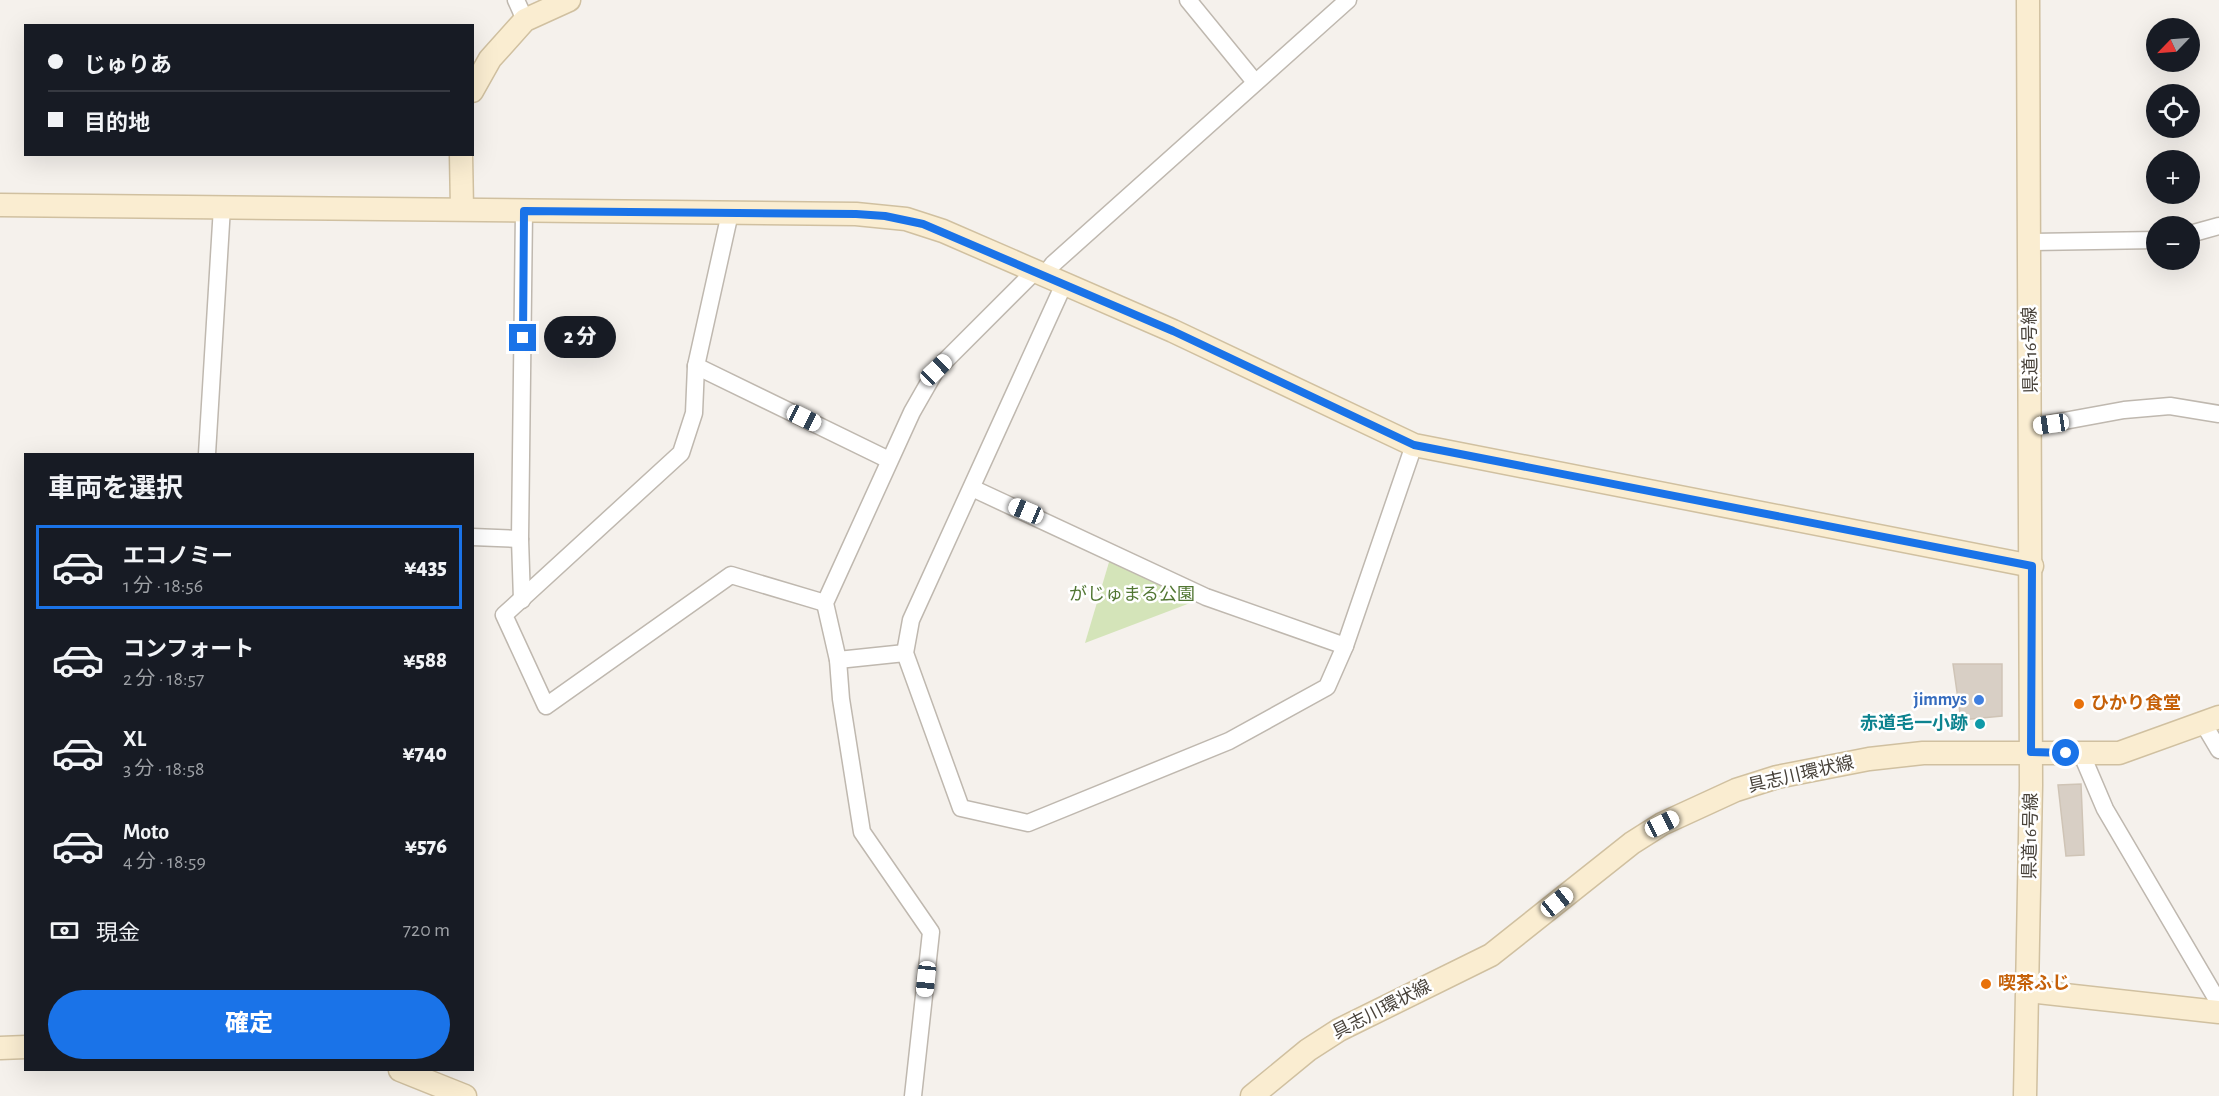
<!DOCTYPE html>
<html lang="ja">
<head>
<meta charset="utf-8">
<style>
  :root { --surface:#171b24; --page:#242831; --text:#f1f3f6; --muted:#9ea1a6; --line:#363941; --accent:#1a73e8 }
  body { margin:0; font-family:"Alegreya Sans","Noto Sans JP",sans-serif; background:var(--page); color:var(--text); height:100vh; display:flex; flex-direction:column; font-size:22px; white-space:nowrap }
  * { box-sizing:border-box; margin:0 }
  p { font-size:20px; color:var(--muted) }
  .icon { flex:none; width:33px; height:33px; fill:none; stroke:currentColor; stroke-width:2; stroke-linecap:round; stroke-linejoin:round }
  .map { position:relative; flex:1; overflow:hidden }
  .panel { position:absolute; left:24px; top:453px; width:450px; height:618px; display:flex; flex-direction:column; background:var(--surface); border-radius:0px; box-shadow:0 6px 24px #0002 }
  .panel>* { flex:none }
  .hud { position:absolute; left:24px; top:24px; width:450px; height:132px; border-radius:0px; box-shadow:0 6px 24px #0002; display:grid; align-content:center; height:132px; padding:0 24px; background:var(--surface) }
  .needle { width:39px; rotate:245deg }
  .buttons { position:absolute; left:2146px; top:18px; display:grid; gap:12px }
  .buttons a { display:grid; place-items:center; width:54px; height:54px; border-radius:50%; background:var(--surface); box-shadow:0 6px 24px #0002; font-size:30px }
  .end { position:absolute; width:27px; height:27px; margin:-14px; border:8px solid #1a73e8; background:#fff; box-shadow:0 0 0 3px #fff }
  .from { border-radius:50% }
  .bubble { position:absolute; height:42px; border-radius:21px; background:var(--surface); box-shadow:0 6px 24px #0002; font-size:20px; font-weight:800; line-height:42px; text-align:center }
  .car { position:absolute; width:18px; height:36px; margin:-18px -9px; border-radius:8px; box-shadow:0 0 4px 2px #0007; background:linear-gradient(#fff 24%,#345 0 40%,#fff 0 76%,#345 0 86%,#fff 0) }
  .hud b { display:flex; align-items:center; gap:21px; height:57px; font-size:22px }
  .hud b+b { border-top:2px solid var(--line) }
  .hud i { width:15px; height:15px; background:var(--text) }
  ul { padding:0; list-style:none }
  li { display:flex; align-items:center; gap:18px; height:84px; margin:0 12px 9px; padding:0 12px; border:3px solid transparent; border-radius:0px }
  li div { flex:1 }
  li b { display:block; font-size:22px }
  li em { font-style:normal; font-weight:800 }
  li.selected { border-color:var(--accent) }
  li>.icon { width:54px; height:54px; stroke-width:1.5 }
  h2 { padding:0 24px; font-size:27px; line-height:72px }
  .pay { display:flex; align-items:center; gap:15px; height:66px; padding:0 24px; font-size:22px }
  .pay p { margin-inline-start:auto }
  .action { display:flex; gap:12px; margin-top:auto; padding:12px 24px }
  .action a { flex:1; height:69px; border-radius:36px; background:var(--accent); color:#fff; font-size:24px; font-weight:800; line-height:69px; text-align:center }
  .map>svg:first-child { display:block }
</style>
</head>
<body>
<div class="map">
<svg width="2219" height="1096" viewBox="0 0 2219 1096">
  <rect width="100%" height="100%" fill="#f5f1ec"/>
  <path fill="#d4e4b9" d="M1112 552 1206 597 1085 643Z"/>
  <g fill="#d8cfc5" stroke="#cfc4b6" stroke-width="1.5">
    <path d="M1953 664H2002V716L1961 720Z"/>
    <path d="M2081 784 2084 855 2066 856 2058 785Z"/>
  </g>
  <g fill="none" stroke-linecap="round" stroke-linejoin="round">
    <g stroke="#bfb8af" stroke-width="19">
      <g id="street">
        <path d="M516 0 525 20"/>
        <path d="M1188 0 1255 82"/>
        <path d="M730 213 696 366 694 413 681 453 504 615 546 706 731 575 825 603"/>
        <path d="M2190 234 2219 226"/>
        <path d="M2029 242 2157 240"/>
        <path d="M1044 276 1053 264 1348 0"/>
        <path d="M1064 284 911 620 905 653 961 808 1028 823 1229 741 1327 687 1345 646 1414 445"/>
        <path d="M696 366 889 460"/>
        <path d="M2032 427 2124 410 2170 406 2219 414"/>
        <path d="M207 454 222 207"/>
        <path d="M972 488 1206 597 1345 646"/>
        <path d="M472 537 520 539"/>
        <path d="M522 600 520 539 524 211"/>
        <path d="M838 660 905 653"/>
        <path d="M2203 723 2219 750"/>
        <path d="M2082 755 2105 809 2219 1003"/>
        <path d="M913 1096 931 932 862 832 841 699 838 660 825 603 912 412 936 370 1034 272"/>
      </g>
    </g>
    <g stroke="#d0c0a0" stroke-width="25">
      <g id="secondary">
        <path d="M472 91 490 59 525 20 569 0"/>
        <path d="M461 154 462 209"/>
        <path d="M0 205 856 214 906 219 943 231 1173 331 1414 445 2032 566"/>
        <path d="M2028 991 2219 1012"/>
        <path d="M0 1048 26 1047"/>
        <path d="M400 1070 465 1096"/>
        <path d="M1252 1096 1308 1050 1339 1030 1491 955 1632 843 1662 824 1736 790 1777 777 1869 759 1923 753H2119L2219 717"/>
        <path d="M2025 1096 2031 785 2028 0"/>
      </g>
    </g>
    <use href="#street" stroke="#fff" stroke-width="16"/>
    <use href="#secondary" stroke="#faedd1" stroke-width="22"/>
  </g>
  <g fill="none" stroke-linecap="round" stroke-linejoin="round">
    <path stroke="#1a73e8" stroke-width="8" d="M523 338 524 211 856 214 885 216 923 224 1173 331 1414 445 2032 566 2031 752 2066 753"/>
  </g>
  <circle fill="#3f7fe0" stroke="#fff" stroke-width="2" cx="1979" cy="700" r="6"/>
  <g fill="#e8710a" stroke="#fff" stroke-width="2">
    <circle cx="2079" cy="704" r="6"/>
    <circle cx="1986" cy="984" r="6"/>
  </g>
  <circle fill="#0f9aa8" stroke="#fff" stroke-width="2" cx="1980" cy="724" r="6"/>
  <g text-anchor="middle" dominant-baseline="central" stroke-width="5" stroke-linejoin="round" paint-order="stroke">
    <g font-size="18" fill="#48423a" stroke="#fff">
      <text transform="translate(2031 350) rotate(-91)">県道16号線</text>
      <text transform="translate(1801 775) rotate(-13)">具志川環状線</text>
      <text transform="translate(2031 836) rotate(-89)">県道16号線</text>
      <text transform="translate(1382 1010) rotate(-27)">具志川環状線</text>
    </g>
    <g font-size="18" fill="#517632" stroke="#fff">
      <text x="1132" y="595">がじゅまる公園</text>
    </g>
    <g font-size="18" font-weight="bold" fill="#366cbe" stroke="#fff" text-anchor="end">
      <text x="1967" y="700">jimmys</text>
    </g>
    <g font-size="18" font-weight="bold" fill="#c56008" stroke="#fff" text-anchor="start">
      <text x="2091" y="704">ひかり食堂</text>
      <text x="1998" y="984">喫茶ふじ</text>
    </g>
    <g font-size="18" font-weight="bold" fill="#0d838f" stroke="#fff" text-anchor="end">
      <text x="1968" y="724">赤道毛一小跡</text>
    </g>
  </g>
</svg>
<div class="buttons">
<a><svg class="needle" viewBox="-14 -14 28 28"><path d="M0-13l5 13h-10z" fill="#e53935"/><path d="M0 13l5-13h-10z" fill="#9ea1a6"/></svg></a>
<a><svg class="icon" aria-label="locate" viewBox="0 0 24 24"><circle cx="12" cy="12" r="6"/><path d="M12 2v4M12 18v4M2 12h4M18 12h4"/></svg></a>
<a>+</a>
<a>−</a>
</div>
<i class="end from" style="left:2066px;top:753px"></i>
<i class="end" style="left:523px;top:338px"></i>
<div class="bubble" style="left:544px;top:316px;width:72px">2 分</div>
<i class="car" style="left:936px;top:370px;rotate:46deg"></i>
<i class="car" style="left:804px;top:418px;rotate:116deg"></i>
<i class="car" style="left:2051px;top:424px;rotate:262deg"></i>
<i class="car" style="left:1026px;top:511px;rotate:293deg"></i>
<i class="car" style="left:1662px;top:824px;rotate:63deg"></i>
<i class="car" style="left:1557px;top:902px;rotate:51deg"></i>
<i class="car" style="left:926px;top:979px;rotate:186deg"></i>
<div class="hud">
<b><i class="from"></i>じゅりあ</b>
<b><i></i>目的地</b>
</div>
<section class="panel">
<h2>車両を選択</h2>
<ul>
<li class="selected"><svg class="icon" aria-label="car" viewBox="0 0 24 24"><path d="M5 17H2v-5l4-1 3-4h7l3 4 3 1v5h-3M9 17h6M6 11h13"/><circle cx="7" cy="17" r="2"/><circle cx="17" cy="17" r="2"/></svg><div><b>エコノミー</b><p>1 分 · 18:56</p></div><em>¥435</em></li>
<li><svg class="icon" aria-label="car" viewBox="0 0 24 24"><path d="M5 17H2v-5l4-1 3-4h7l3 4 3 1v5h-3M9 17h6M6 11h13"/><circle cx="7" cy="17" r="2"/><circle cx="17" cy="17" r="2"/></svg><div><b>コンフォート</b><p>2 分 · 18:57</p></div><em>¥588</em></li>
<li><svg class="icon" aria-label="car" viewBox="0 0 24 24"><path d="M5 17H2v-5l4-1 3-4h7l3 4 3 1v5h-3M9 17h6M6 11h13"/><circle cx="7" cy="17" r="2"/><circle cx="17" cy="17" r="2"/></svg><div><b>XL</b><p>3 分 · 18:58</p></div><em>¥740</em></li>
<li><svg class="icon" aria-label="car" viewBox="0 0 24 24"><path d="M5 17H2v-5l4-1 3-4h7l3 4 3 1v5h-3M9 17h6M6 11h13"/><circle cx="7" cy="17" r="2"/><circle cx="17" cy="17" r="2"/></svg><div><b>Moto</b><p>4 分 · 18:59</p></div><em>¥576</em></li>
</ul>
<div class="pay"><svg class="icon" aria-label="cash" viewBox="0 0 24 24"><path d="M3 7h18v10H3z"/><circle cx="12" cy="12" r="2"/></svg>現金<p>720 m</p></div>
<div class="action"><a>確定</a></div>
</section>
</div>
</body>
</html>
